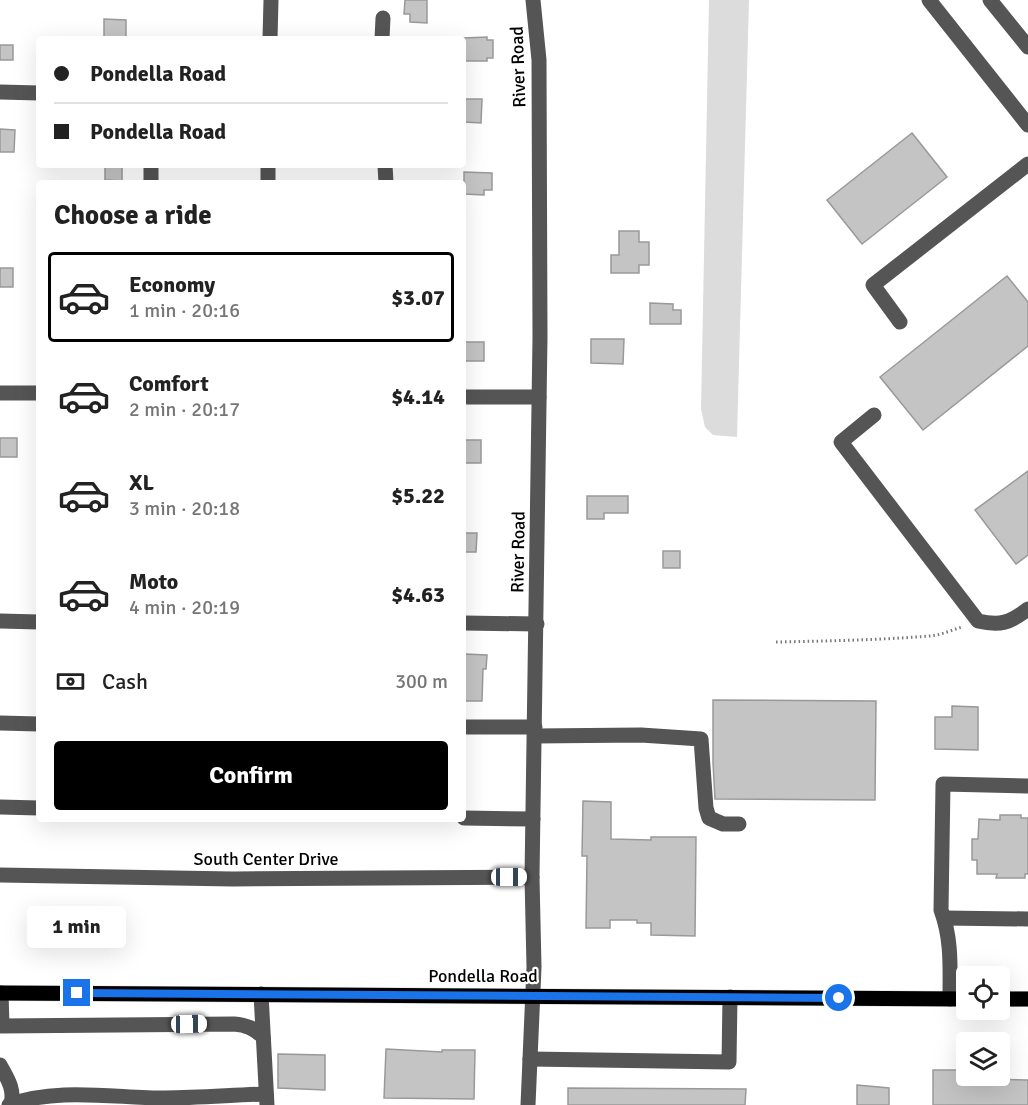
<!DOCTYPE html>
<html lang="en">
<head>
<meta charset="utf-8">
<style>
  :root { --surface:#fff; --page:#f6f6f6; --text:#222; --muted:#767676; --line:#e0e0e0; --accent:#000 }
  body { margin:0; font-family:Signika,sans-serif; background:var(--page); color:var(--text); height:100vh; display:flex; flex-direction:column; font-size:22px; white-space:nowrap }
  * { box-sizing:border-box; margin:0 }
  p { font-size:20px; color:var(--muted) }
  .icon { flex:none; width:33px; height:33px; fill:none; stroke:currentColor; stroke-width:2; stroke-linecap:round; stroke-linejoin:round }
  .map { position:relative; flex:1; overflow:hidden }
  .details { position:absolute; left:36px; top:180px; width:430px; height:642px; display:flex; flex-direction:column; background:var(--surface); border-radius:6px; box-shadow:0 6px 24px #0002 }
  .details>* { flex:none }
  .hud { position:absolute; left:36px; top:36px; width:430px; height:132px; border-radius:6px; box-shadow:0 6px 24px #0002; display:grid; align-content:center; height:132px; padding:0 18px; background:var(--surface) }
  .tools { position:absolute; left:956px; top:966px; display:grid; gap:12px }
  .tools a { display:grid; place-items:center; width:54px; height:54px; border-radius:6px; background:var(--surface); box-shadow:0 6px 24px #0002; font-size:30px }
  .end { position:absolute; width:27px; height:27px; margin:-14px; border:8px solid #1a73e8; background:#fff; box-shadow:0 0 0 3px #fff }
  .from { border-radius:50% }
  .bubble { position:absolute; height:42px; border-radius:6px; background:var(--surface); box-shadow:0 6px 24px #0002; font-size:20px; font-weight:700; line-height:42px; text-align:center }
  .car { position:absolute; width:18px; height:36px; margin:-18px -9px; border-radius:8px; box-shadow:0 0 4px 2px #0007; background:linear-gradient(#fff 24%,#345 0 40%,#fff 0 76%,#345 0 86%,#fff 0) }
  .hud b { display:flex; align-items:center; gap:21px; height:57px; font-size:22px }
  .hud b+b { border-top:2px solid var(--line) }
  .hud i { width:15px; height:15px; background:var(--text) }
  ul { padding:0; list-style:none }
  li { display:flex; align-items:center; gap:18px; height:90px; margin:0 12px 9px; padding:0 6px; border:3px solid transparent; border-radius:6px }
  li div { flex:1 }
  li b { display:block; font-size:22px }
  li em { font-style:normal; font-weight:700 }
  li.selected { border-color:var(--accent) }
  li>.icon { width:54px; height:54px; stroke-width:1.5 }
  h2 { padding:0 18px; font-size:27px; line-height:72px }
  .pay { display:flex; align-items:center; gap:15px; height:66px; padding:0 18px; font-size:22px }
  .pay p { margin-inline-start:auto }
  .primary-button { display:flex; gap:12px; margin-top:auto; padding:12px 18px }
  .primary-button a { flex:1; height:69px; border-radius:6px; background:var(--accent); color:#fff; font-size:24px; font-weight:700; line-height:69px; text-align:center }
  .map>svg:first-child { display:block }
</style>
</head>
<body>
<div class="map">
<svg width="1028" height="1105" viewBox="0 0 1028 1105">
  <rect width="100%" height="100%" fill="#fff"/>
  <path fill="#dcdcdc" d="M709 0H749L737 437 713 435 705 427 701 409Z"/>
  <g fill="#c4c4c4" stroke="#999" stroke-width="1.5">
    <path d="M405 0H427V23L410 22V14H404Z"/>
    <path d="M104 19 126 20V39H104Z"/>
    <path d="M487 37V40H493V58H487V61H464V38Z"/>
    <rect x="0" y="45" width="13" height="15"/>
    <path d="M464 99H482L481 123 464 122Z"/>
    <path d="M0 129 15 130 14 152H0Z"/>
    <path d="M912 133 947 177 862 244 827 200Z"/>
    <path d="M105 165H122V181L105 180Z"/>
    <path d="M464 172 492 173V190H484V195L464 194Z"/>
    <path d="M619 231H639V242H649V265H639V273H611V255H619Z"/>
    <rect x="0" y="268" width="13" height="19"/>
    <path d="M1007 276 1028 302V346L923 430 880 377Z"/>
    <path d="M650 303 673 304V310H681V324H650Z"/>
    <path d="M591 339H624L623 364 591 363Z"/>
    <rect x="464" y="342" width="20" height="19"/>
    <rect x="0" y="438" width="17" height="19"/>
    <rect x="464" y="440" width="17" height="23"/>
    <path d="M1028 471V555L1016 564 975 510Z"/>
    <path d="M587 496H628V513H604V519H587Z"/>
    <path d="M464 533H477L476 552H464Z"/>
    <rect x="663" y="551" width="17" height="17"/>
    <path d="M464 654 487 655 486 669H483L482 701H464Z"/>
    <path d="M713 700 876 701 875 800 715 799 713 763Z"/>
    <path d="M952 706 978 707V750L935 749V717H952Z"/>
    <path d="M583 801 611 802V839L651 840V837H696L695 936 651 935V923H637V920H610V928H586L587 856H582Z"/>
    <path d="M1000 815H1021V818H1028V874H1025V878H996L997 874H977V860H972V839H978L979 819 1000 820Z"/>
    <path d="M386 1049 442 1052V1050H475L474 1099 384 1098Z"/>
    <path d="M278 1054 325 1055V1090L278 1088Z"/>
    <path d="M933 1070H966V1076H981V1079L1028 1080V1105H933Z"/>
    <path d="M857 1085 889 1088V1105H857Z"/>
    <path d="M568 1088 746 1089 745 1105H568Z"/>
  </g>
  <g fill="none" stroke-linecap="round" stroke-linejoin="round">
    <g stroke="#dbdbdb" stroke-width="16">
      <g id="major">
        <path d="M0 993 966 999"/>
        <path d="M999 999H1028"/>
      </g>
    </g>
    <path stroke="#777" stroke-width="3" stroke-dasharray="1.5 3" stroke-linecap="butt" d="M776 642C828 641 879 640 930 636 941 635 952 630 962 627"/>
    <g stroke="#555" stroke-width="15">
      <path d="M929 0 1028 125"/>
      <path d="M990 0 1028 47"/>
      <path d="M270 39 271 0"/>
      <path d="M382 39 383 18"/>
      <path d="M0 92 39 93"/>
      <path d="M385 165 386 183"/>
      <path d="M151 183V165"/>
      <path d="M268 183V165"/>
      <path d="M900 322 873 285 1028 164"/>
      <path d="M0 393H39"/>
      <path d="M464 397H539"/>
      <path d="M874 415 841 442 978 621C1000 626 1010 623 1028 609"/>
      <path d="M0 621 39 622"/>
      <path d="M464 623 537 624"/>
      <path d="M0 723 39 724"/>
      <path d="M464 727H535"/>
      <path d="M535 736 641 735 701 739 706 808 709 818 723 824H739"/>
      <path d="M0 807 39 808"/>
      <path d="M464 818 533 819"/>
      <path d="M0 875 233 879 532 877"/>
      <path d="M944 918 1028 919"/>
      <path d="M1 993 2 1025"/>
      <path d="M261 994 267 1105"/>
      <path d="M950 999C950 969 952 939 941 910L943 784 1028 786"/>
      <path d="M0 1026 234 1024C246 1025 254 1028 263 1037"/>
      <path d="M530 1059 729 1062 730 997"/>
      <path d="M0 1065C7 1078 15 1089 11 1104"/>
      <path d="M9 1105C56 1087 115 1098 165 1098 199 1098 232 1095 266 1094"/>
      <path d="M528 1105 534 967 532 877 540 337 539 60 533 0"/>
    </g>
    <use href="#major" stroke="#000" stroke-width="15"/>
  </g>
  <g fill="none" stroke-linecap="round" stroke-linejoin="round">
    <path stroke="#1a73e8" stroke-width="8" d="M77 993 839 998"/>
  </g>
  <g text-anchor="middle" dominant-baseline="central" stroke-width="4.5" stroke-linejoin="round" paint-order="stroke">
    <g font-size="18" fill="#000" stroke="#fff">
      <text transform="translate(518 67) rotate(-92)">River Road</text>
      <text transform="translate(518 552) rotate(-89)">River Road</text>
      <text x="266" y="859">South Center Drive</text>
      <text x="483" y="976">Pondella Road</text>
    </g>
  </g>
</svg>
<div class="tools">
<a><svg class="icon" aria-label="locate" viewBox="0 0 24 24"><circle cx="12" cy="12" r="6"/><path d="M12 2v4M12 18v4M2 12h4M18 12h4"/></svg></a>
<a><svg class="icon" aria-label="layers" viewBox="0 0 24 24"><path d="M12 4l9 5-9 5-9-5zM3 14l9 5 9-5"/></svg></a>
</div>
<i class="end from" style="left:839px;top:998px"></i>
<i class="end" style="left:77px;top:993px"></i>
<div class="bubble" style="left:27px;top:906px;width:99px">1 min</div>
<i class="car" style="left:509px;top:877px;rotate:90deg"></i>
<i class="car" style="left:189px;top:1024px;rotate:89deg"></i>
<div class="hud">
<b><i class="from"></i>Pondella Road</b>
<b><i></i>Pondella Road</b>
</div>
<section class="details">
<h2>Choose a ride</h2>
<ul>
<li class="selected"><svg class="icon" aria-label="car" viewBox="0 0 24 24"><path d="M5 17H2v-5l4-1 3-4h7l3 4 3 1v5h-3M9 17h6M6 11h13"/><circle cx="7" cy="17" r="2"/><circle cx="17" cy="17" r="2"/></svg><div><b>Economy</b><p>1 min · 20:16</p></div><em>$3.07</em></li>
<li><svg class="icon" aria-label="car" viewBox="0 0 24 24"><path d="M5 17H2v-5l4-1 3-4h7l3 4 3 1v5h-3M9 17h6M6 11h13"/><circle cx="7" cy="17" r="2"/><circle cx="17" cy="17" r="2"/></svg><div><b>Comfort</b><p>2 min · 20:17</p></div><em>$4.14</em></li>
<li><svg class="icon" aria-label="car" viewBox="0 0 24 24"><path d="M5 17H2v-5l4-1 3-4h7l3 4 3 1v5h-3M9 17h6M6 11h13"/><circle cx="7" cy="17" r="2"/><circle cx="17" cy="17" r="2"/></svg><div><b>XL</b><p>3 min · 20:18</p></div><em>$5.22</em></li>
<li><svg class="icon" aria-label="car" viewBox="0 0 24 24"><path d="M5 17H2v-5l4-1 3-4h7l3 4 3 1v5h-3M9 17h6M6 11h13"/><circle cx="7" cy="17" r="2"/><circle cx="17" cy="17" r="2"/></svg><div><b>Moto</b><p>4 min · 20:19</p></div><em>$4.63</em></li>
</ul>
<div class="pay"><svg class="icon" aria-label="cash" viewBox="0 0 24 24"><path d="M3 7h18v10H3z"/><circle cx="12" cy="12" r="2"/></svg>Cash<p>300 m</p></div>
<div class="primary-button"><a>Confirm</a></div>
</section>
</div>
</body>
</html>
